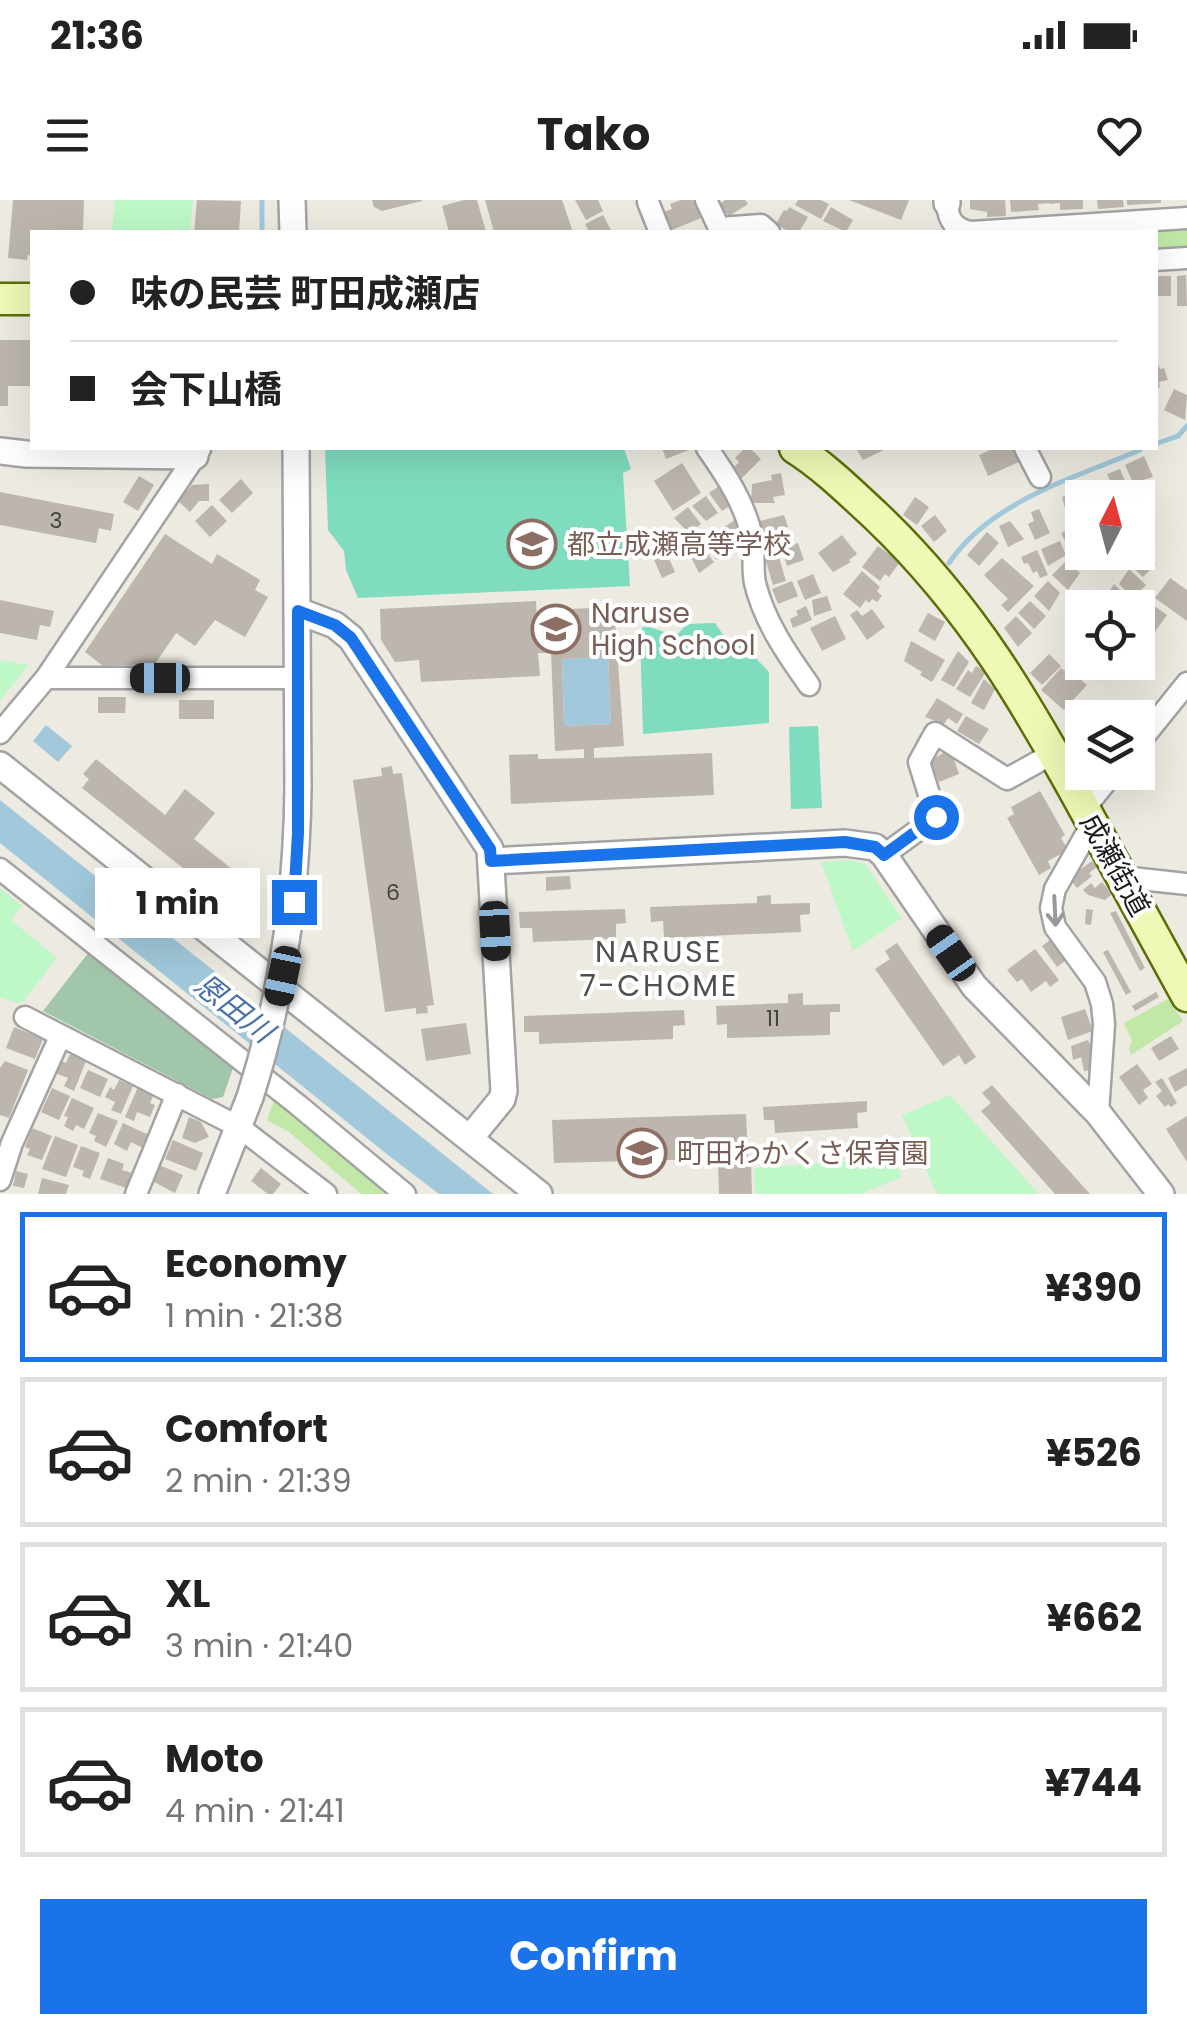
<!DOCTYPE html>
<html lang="en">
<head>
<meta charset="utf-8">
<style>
  :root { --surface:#fff; --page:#f2f2f2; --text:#222; --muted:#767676; --line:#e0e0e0; --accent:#1a73e8 }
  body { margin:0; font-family:Poppins,"Noto Sans JP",sans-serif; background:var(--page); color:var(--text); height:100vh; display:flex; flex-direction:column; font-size:38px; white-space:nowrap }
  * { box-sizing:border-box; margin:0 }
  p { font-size:32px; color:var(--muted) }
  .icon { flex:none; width:55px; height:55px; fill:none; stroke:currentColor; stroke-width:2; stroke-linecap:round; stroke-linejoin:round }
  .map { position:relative; height:994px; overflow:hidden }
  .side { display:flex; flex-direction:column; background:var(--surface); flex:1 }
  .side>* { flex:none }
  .top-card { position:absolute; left:30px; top:30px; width:1128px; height:220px; border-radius:0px; box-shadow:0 10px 40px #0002; display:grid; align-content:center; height:220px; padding:0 40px; background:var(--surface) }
  .needle { width:65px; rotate:6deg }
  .tools { position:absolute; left:1065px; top:280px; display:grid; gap:20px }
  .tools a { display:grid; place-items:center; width:90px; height:90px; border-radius:0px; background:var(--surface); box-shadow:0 10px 40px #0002; font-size:50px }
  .end { position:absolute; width:45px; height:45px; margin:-22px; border:12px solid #1a73e8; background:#fff; box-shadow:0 0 0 5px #fff }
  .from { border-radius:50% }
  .bubble { position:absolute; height:70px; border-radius:0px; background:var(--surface); box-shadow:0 10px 40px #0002; font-size:32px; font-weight:700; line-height:70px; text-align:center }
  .car { position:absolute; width:30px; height:60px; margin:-30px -15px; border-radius:12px; box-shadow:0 0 8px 2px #0007; background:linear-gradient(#222 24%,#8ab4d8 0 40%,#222 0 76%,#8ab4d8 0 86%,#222 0) }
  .top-card b { display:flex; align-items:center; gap:35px; height:95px; font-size:38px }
  .top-card b+b { border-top:2px solid var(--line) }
  .top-card i { width:25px; height:25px; background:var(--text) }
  ul { padding:18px 0 0; list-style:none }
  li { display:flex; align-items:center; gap:30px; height:150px; margin:0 20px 15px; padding:0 20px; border:5px solid var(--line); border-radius:0px }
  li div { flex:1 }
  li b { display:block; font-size:38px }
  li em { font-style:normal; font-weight:700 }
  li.on { border-color:var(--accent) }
  li>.icon { width:90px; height:90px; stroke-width:1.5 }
  .action { display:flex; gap:20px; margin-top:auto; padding:20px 40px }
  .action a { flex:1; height:115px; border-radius:0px; background:var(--accent); color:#fff; font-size:40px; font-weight:700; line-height:115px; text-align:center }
  .status { display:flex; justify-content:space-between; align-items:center; height:70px; padding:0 50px; background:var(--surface); direction:ltr }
  .status svg { height:28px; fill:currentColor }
  header { display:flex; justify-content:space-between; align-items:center; height:130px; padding:0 40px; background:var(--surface); font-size:45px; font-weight:700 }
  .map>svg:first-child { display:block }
</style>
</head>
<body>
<div class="status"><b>21:36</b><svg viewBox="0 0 49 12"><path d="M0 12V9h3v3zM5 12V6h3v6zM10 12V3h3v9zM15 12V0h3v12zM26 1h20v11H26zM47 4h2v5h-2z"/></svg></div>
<header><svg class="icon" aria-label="menu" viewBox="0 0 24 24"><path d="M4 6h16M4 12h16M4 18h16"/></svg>Tako<svg class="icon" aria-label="heart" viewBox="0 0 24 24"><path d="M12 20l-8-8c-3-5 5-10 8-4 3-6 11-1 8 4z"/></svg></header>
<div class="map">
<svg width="1187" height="994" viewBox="0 0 1187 994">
  <rect width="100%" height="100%" fill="#edeae1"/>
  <g fill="#c1e8a6">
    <path d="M1187 25V50L1155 51V32H1145L1149 28Z"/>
    <path d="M1168 799 1183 821 1131 855 1129 848 1132 841 1124 823Z"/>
    <path d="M275 898 393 994H361L289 932 267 920Z"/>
  </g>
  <path fill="#a2c6aa" d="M89 752 234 865 223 897 212 899 43 811Z"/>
  <g fill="#bdf8c6">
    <path d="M115 0H193L190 32H112Z"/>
    <path d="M0 460 28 465 0 501Z"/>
    <path d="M849 660 865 664 902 718 853 751 821 662Z"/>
    <path d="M0 688 22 706 11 720 57 758 21 804 0 798Z"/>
    <path d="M950 895 1039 994H937L902 915Z"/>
    <path d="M894 958 902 977 860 994H755L754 968Z"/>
  </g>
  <g fill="#7fdcbf">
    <path d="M325 248H624L631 269 623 273 630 386 358 398 346 370 344 351 328 330Z"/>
    <path d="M715 423 728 442 736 438 769 472V523L643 534 640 433 644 425 676 436 687 424Z"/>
    <path d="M818 526 822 608 791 609 789 527Z"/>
  </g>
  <g fill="#a1c9db">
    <path d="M608 457 611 524 564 526 562 459Z"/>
    <path d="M46 525 72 546 58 562 33 541Z"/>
    <path d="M0 600 493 994H439L388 955 0 643Z"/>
  </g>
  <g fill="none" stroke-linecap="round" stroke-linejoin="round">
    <g stroke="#a1c9db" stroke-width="5">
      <path d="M262 0V32"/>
      <path d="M1155 244 1178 236 1187 226"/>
      <path d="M949 363C991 301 1074 278 1140 250"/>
    </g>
  </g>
  <g fill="#bdb6ae" fill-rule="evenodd">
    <path d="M13 0H84L83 32H32V58L28 54 27 60 8 58Z"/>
    <path d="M197 0 241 1 239 32H194Z"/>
    <path d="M372 0H422V1L382 11 374 7Z"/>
    <path d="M464 0H477L486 32H449L442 6Z"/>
    <path d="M485 0H562L573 32H494Z"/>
    <path d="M575 0H598L603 11 586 20Z"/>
    <path d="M681 0H693L701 18 672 30 664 12 672 9 670 4Z"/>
    <path d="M725 0H745L748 4 729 16 719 5Z"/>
    <path d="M798 0H821L829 4 821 19 795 5Z"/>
    <path d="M849 0H909L901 20Z"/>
    <path d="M970 0H1005L1006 16 987 17V12L970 9Z"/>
    <path d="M1010 0H1050V3L1038 4 1039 10 1011 12Z"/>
    <path d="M1050 0H1083V9L1060 10V3L1050 4Z"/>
    <path d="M1097 0H1123L1124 7 1098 9Z"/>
    <path d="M1127 0H1161V3L1127 5Z"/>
    <path d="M789 7 808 17 799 32H784L786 30 776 24 784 10 787 11Z"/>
    <path d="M831 7 853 20 846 32 823 21Z"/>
    <path d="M603 15 612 32H589L585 24Z"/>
    <path d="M1186 75 1187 106H1177V76Z"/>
    <path d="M1155 76H1171V96H1156Z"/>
    <path d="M0 140H32V186H8V206H0Z"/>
    <path d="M1155 157 1160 169 1164 168 1168 180 1159 182 1160 187 1155 189Z"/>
    <path d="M1174 189 1187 195 1185 220 1164 210Z"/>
    <path d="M662 248H688L689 250 666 259Z"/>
    <path d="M745 248H750L761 259 741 279 732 269 739 262 735 258Z"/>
    <path d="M856 248H888L863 260Z"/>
    <path d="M995 248H1017L1023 260 988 276 979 255Z"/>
    <path d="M1144 256 1153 277 1133 283 1125 265Z"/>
    <path d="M682 263 701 293 673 311 654 281Z"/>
    <path d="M1120 269 1128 288 1116 293 1107 274Z"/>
    <path d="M781 273 785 295 773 297 775 303H751L752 284 772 280 771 275Z"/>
    <path d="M139 276 154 285 138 311 123 302Z"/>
    <path d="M241 279 253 293 232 313 219 300Z"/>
    <path d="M1094 281 1101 298H1084L1080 287Z"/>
    <path d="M209 284V301H199L190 312 178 301 192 285Z"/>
    <path d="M722 284 735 303 722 311 709 293Z"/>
    <path d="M0 292 114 314 111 331 99 328 96 343 0 325Z"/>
    <path d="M1072 293 1082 318 1069 323 1062 297Z"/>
    <path d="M706 296 718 313 706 321 692 306Z"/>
    <path d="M915 297 929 307 917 325 903 315Z"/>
    <path d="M212 305 227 321 210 337 195 321Z"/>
    <path d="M688 307 701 324 689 333 674 318Z"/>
    <path d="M1039 309 1050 333 1035 340 1028 324 1034 321 1031 312Z"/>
    <path d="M784 315 788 327 760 334 756 322Z"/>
    <path d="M935 315 947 331 934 342 921 326Z"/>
    <path d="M735 320 746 336 733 345 724 327Z"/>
    <path d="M1010 321 1024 339 1008 347 999 326Z"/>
    <path d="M1082 323V337L1068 347 1061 333Z"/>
    <path d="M987 332 999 343 979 366 967 355Z"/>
    <path d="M718 333 730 350 716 360 707 341Z"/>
    <path d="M165 334 212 364 217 354 260 380 255 390 268 397 245 437 215 420 195 446 176 433 155 464 103 466 85 452Z"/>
    <path d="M790 334 794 344 798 343 804 360 787 366 779 338Z"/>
    <path d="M842 335 857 354 849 360 851 362 833 372 818 353Z"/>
    <path d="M1060 341 1066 355 1048 366 1041 349Z"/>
    <path d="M1082 344V352H1099L1100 357 1093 364 1077 350Z"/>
    <path d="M702 346 714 362 699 373 690 355Z"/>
    <path d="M878 346 900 362 889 377 885 374 880 381 862 367Z"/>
    <path d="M1138 347 1156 364 1143 377 1128 363 1134 352H1138Z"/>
    <path d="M665 349 675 372 662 378 652 355Z"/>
    <path d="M1037 350 1048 375 1040 378 1037 371 1033 373 1028 363 1024 364 1021 357Z"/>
    <path d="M778 354 786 381 773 385 765 358Z"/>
    <path d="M1002 358 1034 386 1008 412 1001 405 1008 399 984 375Z"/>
    <path d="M1067 360 1080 373 1068 390 1052 375Z"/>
    <path d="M1129 369 1146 385 1133 398 1119 384Z"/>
    <path d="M862 371 880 387 877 391 882 396 877 402 872 399 869 403 866 400 860 408 843 394Z"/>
    <path d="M813 374 821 393 805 400 797 381Z"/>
    <path d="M1170 378 1187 390V421L1155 398Z"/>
    <path d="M792 381 798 396 778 404 772 389Z"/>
    <path d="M1048 381 1060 393 1049 411 1034 396Z"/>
    <path d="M1114 384 1131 401 1125 408H1112L1104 400Z"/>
    <path d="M827 396 832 410 814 416 812 400Z"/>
    <path d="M0 400 54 411 50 427 40 425 37 440 0 433Z"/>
    <path d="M536 401 538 436 550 435 549 410 614 407 624 546 594 548V558L712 553 714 595 511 604 509 555 538 554V559L584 558V549L555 551 551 453H538L540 476 421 482 419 460 395 462 381 440 380 409ZM608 457 611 524 564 526 562 459Z"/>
    <path d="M1030 401 1046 416 1034 429 1018 413Z"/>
    <path d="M1152 404 1167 415 1154 433 1139 422Z"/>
    <path d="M806 406 812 420 793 428 790 419 798 415 796 411Z"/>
    <path d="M872 409 885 427 867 440 850 415 857 410 862 416Z"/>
    <path d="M928 413 945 422 935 441 918 431Z"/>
    <path d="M835 416 846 439 822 451 810 428Z"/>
    <path d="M1016 416 1032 433 1018 447 1004 428Z"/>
    <path d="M1078 437 1082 442V462H1093L1086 468 1066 447Z"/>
    <path d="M911 441 945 460 932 482 920 475 922 472 904 461Z"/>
    <path d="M958 451 969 462 954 487 941 480Z"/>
    <path d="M1049 454 1061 466 1042 485 1030 473Z"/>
    <path d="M976 466 986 472 970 497 956 489 968 470 972 473Z"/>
    <path d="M1061 468 1076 480 1078 477 1087 485 1064 510 1041 490Z"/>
    <path d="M984 479 995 489 984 510 971 503Z"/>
    <path d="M98 497H126L125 513H98Z"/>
    <path d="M937 498 963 514 957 524 948 518 944 524 925 517Z"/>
    <rect x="179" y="500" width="35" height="19"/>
    <path d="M966 516 989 529 979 544 957 531Z"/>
    <path d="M945 552 953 556 959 574 939 582 931 565 933 559Z"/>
    <path d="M96 559 165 615 185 589 215 613 194 639 246 680 236 694 230 689 222 699 82 588 89 579 83 574Z"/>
    <path d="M392 566 393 574 402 573 434 805 427 806 428 813 416 814V808L385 812 353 580 382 576 381 568Z"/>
    <path d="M1040 591 1065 635 1061 638 1068 650 1048 661 1051 668 1039 675 1007 618 1014 614 1011 607Z"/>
    <path d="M1092 661 1097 667 1089 673 1092 676 1077 688 1069 678Z"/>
    <path d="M570 676 571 689 546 691V677Z"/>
    <path d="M1102 682 1112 694 1105 700 1088 695 1083 690 1091 683 1095 688Z"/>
    <path d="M771 695V704L810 703V714L800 715 801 732 664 738 663 721 651 722 650 707 757 703V696Z"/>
    <path d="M625 709 626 723 616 724V739L533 742 532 728H520L519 712Z"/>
    <path d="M1086 709 1093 710 1091 725 1085 724Z"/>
    <path d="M1116 711 1145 768 1140 771 1110 713Z"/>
    <path d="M1054 737 1069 758 1057 767 1042 746Z"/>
    <path d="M897 743 976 857 965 865 959 855 943 866 875 769 890 759 885 751Z"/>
    <path d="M1035 749 1059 780 1050 787 1046 781 1031 792 1022 779 1017 782 1007 770Z"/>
    <path d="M1108 750 1131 792 1126 795 1103 752Z"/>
    <path d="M1156 792 1159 797 1135 811 1132 806Z"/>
    <path d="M803 793V805L840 804V812H830V835L727 838V824L717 825 716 806 788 803V794Z"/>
    <path d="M1085 809 1093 831 1068 840 1061 817Z"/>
    <path d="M684 810 685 825 673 826V839L539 844V832H524V816Z"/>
    <path d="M466 823 471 854 426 861 421 829Z"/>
    <path d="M14 827 43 839 35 859 6 848Z"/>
    <path d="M1171 836 1179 849 1159 861 1151 848Z"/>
    <path d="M1088 840 1094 854 1092 870 1084 871 1081 857 1073 860 1071 846Z"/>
    <path d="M70 854 86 861 74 891 64 886 68 878 55 873 61 861 66 863Z"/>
    <path d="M5 861 28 870 9 918 0 915V868Z"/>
    <path d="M1137 864 1152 884 1143 890 1148 898 1139 905 1119 877Z"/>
    <path d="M1187 868V885L1175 892 1168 878Z"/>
    <path d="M88 870 108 879 100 897 80 888Z"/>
    <path d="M1162 878 1177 903 1171 907 1168 904 1165 907 1156 896 1162 891 1155 882Z"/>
    <path d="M119 880 133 886 121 914 111 910 115 902 105 897 110 887 114 890Z"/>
    <path d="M992 885 1090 994H1055L981 911 991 903 982 893Z"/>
    <path d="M138 887 154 894 150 903 155 905 150 917 137 912 134 921 125 917Z"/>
    <path d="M52 888 70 896 59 920 41 912Z"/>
    <path d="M72 898 94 908 84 929 76 925 73 931 64 926 68 917 64 916Z"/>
    <path d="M867 901V912L857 913 858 928 775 933 774 920H764L763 907Z"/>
    <path d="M98 913 118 921 106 947 94 941 96 936 89 933Z"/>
    <path d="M746 914 748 958 554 963 552 920Z"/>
    <path d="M1187 916V962L1166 929Z"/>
    <path d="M189 917 201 922 209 937 195 943 182 938Z"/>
    <path d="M123 923 149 935 143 948 131 942 127 951 114 944Z"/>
    <path d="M32 928 52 936 42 960 27 955 30 949 25 947Z"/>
    <path d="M55 936 78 945 66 977 42 969Z"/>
    <path d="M173 940 203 953 196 971 165 959Z"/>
    <path d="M81 946 100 953 90 979 82 976 84 971 73 967Z"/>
    <path d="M108 958 124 964 122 970 132 973 126 988 100 979Z"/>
    <path d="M718 963H751L752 994H719Z"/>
    <path d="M159 965 183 975 175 993 152 981Z"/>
    <path d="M261 968 281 984 273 994H268L251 981Z"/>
    <path d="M16 971 28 974 24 988 13 986Z"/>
    <path d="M42 978 69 985 66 994H38Z"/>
  </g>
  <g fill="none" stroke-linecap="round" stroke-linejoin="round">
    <g stroke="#a3a3a3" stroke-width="25">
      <g id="minor">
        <path d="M706 0 721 32"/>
        <path d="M648 2 660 32"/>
        <path d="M947 3C948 20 954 29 971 32L1187 18"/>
        <path d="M720 28 761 25 769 32"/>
        <path d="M1155 60 1187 58"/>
        <path d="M707 248C726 275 745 304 752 337 755 352 752 369 755 383 764 421 787 454 809 485"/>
        <path d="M1025 248 1040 277"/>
        <path d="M46 478H299"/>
        <path d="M0 533 46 478 200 249"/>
        <path d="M1138 544 1187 483"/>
        <path d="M1084 609 1114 572"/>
        <path d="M1092 624 1055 689 1051 708 1055 727 1095 782 1102 804 1104 824 1098 913"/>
        <path d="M884 655 936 617 919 562 935 533 1007 579 1054 553"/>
        <path d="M0 669 298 905 405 994"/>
        <path d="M1122 677 1187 684"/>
        <path d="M25 817 239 927 326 994"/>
        <path d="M0 980 12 943 60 837"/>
        <path d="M136 994 177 894"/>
      </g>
    </g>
    <g stroke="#a3a3a3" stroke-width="30">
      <g id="tertiary">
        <path d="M292 0 293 32"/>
        <path d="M947 0V3"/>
        <path d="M296 248 298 587"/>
        <path d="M0 251 26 254 195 256"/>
        <path d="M298 411 335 425 351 438 490 649 504 891 502 899 470 938"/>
        <path d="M0 565 539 994"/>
        <path d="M491 661 845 643 875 647 884 655 974 786 1098 913 1161 994"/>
        <path d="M212 994 250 897"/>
      </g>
    </g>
    <g stroke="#5c6f06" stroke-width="35">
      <g id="secondary">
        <path d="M0 99H32"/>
        <path d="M795 248C825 267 851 293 877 317 973 409 1028 505 1091 621 1123 680 1155 737 1187 796"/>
      </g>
    </g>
    <use href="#minor" stroke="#fff" stroke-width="20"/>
    <use href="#tertiary" stroke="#fff" stroke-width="25"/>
    <use href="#secondary" stroke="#eff8b4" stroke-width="30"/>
    <g stroke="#a3a3a3" stroke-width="30" stroke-linecap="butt">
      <path id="tertiary-bridge" d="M250 897C283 794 297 694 298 587"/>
    </g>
    <use href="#tertiary-bridge" stroke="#fff" stroke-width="25"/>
  </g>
  <defs><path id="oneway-shaft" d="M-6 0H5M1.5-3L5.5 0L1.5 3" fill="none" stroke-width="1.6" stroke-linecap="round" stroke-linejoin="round" transform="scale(2.5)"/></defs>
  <use stroke="#999" href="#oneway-shaft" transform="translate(1055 711) rotate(87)"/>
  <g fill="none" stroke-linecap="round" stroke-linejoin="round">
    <path stroke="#1a73e8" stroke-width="12" d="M294 702 298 633V411L335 425 351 438 490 649 491 661 845 642 875 647 884 655 936 617"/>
  </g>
  <defs>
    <g id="school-ring" transform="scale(2.5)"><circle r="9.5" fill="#fff" stroke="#8d6e63" stroke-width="1.5"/><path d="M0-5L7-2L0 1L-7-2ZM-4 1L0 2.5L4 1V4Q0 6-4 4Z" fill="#8d6e63"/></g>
  </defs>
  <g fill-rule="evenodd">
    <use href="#school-ring" x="532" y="344"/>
    <use href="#school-ring" x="556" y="429"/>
    <use href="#school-ring" x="642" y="953"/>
  </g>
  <g text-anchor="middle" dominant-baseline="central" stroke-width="8" stroke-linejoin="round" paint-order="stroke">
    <g font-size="22" fill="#444240">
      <text x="56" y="320">3</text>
      <text x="393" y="692">6</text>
      <text x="773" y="818">11</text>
    </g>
    <g font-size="28" fill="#785e54" stroke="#fff" text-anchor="start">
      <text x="567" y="344">都立成瀬高等学校</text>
      <text x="591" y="413">Naruse<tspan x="591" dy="32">High School</tspan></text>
      <text x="677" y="953">町田わかくさ保育園</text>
    </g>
    <g font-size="28" fill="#1c1c1c" stroke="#fff">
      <text transform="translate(1115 665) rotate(61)">成瀬街道</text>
    </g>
    <g font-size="30" letter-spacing="2.5" fill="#4f4f4f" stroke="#fff">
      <text x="659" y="751">NARUSE<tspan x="659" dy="34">7-CHOME</tspan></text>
    </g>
    <g font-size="30" font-style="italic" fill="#4a72a9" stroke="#fff">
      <text transform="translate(234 808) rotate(38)">恩田川</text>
    </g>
  </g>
</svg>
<div class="tools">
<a><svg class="needle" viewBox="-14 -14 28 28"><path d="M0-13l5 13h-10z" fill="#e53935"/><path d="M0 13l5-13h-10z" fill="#767676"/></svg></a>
<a><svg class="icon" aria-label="locate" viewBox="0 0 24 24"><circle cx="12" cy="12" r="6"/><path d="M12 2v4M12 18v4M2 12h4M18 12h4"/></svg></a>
<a><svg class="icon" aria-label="layers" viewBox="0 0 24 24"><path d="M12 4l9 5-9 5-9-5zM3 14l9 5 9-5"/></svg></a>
</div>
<i class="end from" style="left:936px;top:617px"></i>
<i class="end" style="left:294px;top:702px"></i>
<div class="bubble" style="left:95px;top:668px;width:165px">1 min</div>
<i class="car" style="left:160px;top:478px;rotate:270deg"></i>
<i class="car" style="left:495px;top:731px;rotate:177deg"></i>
<i class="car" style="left:951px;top:753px;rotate:325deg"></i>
<i class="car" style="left:283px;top:776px;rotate:192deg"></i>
<div class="top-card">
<b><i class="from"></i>味の民芸 町田成瀬店</b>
<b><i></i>会下山橋</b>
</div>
</div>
<section class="side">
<ul>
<li class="on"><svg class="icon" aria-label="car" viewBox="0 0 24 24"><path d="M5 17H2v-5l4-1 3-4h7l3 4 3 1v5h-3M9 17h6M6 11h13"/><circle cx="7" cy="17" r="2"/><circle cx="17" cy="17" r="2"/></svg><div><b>Economy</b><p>1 min · 21:38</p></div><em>¥390</em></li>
<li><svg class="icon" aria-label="car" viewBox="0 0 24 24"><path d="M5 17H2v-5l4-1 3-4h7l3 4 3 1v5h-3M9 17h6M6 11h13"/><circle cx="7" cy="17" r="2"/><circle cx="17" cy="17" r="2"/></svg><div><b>Comfort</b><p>2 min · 21:39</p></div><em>¥526</em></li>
<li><svg class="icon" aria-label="car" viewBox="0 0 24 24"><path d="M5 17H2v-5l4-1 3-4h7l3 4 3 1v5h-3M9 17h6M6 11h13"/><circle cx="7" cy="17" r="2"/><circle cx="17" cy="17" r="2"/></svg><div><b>XL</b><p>3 min · 21:40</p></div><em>¥662</em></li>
<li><svg class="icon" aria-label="car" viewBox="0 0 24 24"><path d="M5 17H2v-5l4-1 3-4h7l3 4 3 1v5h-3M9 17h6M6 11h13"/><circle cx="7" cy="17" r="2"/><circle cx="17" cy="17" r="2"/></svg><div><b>Moto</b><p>4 min · 21:41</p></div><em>¥744</em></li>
</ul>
<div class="action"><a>Confirm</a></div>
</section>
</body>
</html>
